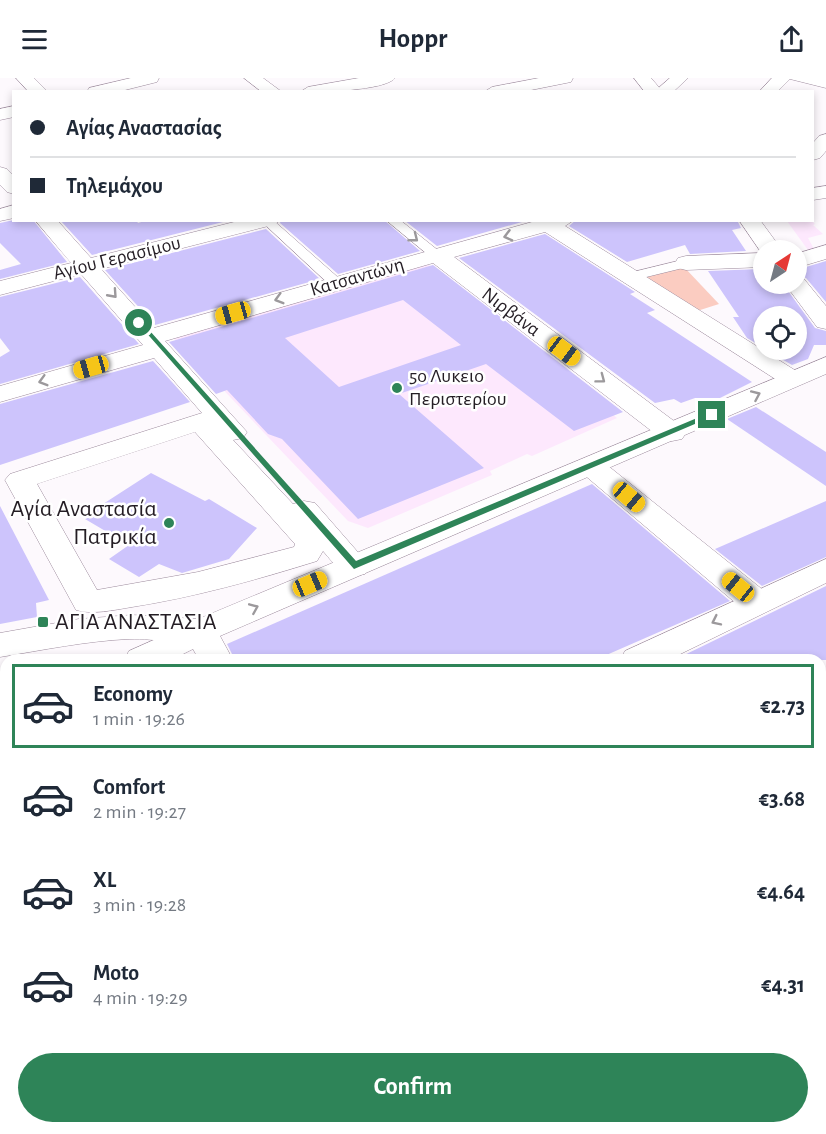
<!DOCTYPE html>
<html lang="en">
<head>
<meta charset="utf-8">
<style>
  :root { --surface:#fff; --page:#f2f2f3; --text:#1f2937; --muted:#747a83; --line:#e0e1e3; --accent:#2e8458 }
  body { margin:0; font-family:"Alegreya Sans",sans-serif; background:var(--page); color:var(--text); height:100vh; display:flex; flex-direction:column; font-size:22px; white-space:nowrap }
  * { box-sizing:border-box; margin:0 }
  p { font-size:20px; color:var(--muted) }
  .icon { flex:none; width:33px; height:33px; fill:none; stroke:currentColor; stroke-width:2; stroke-linecap:round; stroke-linejoin:round }
  .map { position:relative; flex:1; overflow:hidden }
  .drawer { position:absolute; left:0px; top:576px; width:826px; height:480px; display:flex; flex-direction:column; background:var(--surface); border-radius:18px 18px 0 0; box-shadow:0 3px 9px #0003 }
  .drawer>* { flex:none }
  .guide { position:absolute; left:12px; top:12px; width:802px; height:132px; border-radius:0px; box-shadow:0 3px 9px #0003; display:grid; align-content:center; height:132px; padding:0 18px; background:var(--surface) }
  .needle { width:39px; rotate:36deg }
  .fabs { position:absolute; left:753px; top:162px; display:grid; gap:12px }
  .fabs a { display:grid; place-items:center; width:54px; height:54px; border-radius:50%; background:var(--surface); box-shadow:0 3px 9px #0003; font-size:30px }
  .end { position:absolute; width:27px; height:27px; margin:-14px; border:8px solid #2e8458; background:#fff; box-shadow:0 0 0 3px #fff }
  .from { border-radius:50% }
  .car { position:absolute; width:18px; height:36px; margin:-18px -9px; border-radius:8px; box-shadow:0 0 4px 2px #0007; background:linear-gradient(#f5c518 24%,#345 0 40%,#f5c518 0 76%,#345 0 86%,#f5c518 0) }
  .guide b { display:flex; align-items:center; gap:21px; height:57px; font-size:22px }
  .guide b+b { border-top:2px solid var(--line) }
  .guide i { width:15px; height:15px; background:var(--text) }
  ul { padding:10px 0 0; list-style:none }
  li { display:flex; align-items:center; gap:18px; height:84px; margin:0 12px 9px; padding:0 6px; border:3px solid transparent; border-radius:0px }
  li div { flex:1 }
  li b { display:block; font-size:22px }
  li em { font-style:normal; font-weight:700 }
  li.selected { border-color:var(--accent) }
  li>.icon { width:54px; height:54px; stroke-width:1.5 }
  .button { display:flex; gap:12px; margin-top:auto; padding:12px 18px }
  .button a { flex:1; height:69px; border-radius:36px; background:var(--accent); color:#fff; font-size:24px; font-weight:700; line-height:69px; text-align:center }
  header { display:flex; justify-content:space-between; align-items:center; height:78px; padding:0 18px; background:var(--surface); font-size:27px; font-weight:700 }
  .map>svg:first-child { display:block }
</style>
</head>
<body>
<header><svg class="icon" aria-label="menu" viewBox="0 0 24 24"><path d="M4 6h16M4 12h16M4 18h16"/></svg>Hoppr<svg class="icon" aria-label="share" viewBox="0 0 24 24"><path d="M12 15V3M7 8l5-5 5 5M5 13v7h14v-7"/></svg></header>
<div class="map">
<svg width="826" height="1056" viewBox="0 0 826 1056">
  <rect width="100%" height="100%" fill="#fdf9fd"/>
  <g fill="#fde8fd">
    <path d="M787 143H812L815 146 813 147 823 156 808 160 814 171 808 172Z"/>
    <path d="M426 185 617 340 532 378 527 376 490 393 492 397 368 450 348 443 174 260Z"/>
  </g>
  <path fill="#fbccc1" d="M679 189H684L719 226 697 233 644 200Z"/>
  <g fill="#cdc4fc" fill-rule="evenodd">
    <path d="M14 142H33L67 184 0 201V192L21 186 0 165V145Z"/>
    <path d="M60 142H136L138 145 148 142H231L92 177Z"/>
    <path d="M281 142H384L420 173 338 196 280 145Z"/>
    <path d="M404 142H529L437 168Z"/>
    <path d="M576 142H737L741 150 732 152 746 173 690 176 685 167 627 184 569 148Z"/>
    <path d="M266 151 320 201 155 247 105 192Z"/>
    <path d="M545 156 635 214 630 216 655 232 647 235 752 304 706 327 695 320 681 325 674 321 655 325 459 180Z"/>
    <path d="M826 183V224L806 200 796 197V192Z"/>
    <path d="M433 187 623 334 574 353 486 286 399 316 484 390 358 441 282 361 268 356 227 312 216 316 169 264ZM403 222 461 267 339 309 285 260Z"/>
    <path d="M761 191 764 206H783L815 250 826 253V267H814L808 281 792 287 766 272H796V238H764V270L747 260 733 239H739L708 193Z"/>
    <path d="M80 199 139 266 0 306V279L10 273 0 260V219Z"/>
    <path d="M153 283 190 324 0 387V326Z"/>
    <path d="M756 329 826 374V408L727 341Z"/>
    <path d="M151 395 205 423 209 421 257 450 229 481 182 495 159 486 139 499 109 481 129 467 85 441 89 439 86 437Z"/>
    <path d="M592 406 730 523 595 582H235L227 566Z"/>
    <path d="M826 423V479L762 508 715 471Z"/>
    <path d="M0 428 49 522 36 525 37 539 0 546Z"/>
    <path d="M826 508V582H674Z"/>
  </g>
  <g fill="none" stroke-linecap="round" stroke-linejoin="round">
    <g stroke="#9c8a9c" stroke-width="1">
      <g id="lane">
        <path d="M260 142H273L341 202V208H331Z"/>
        <path d="M386 142H400L444 177 442 180H432Z"/>
        <path d="M686 181 691 182V188L630 203 623 199 625 196Z"/>
      </g>
    </g>
    <g stroke="#9c8a9c" stroke-width="1">
      <g id="street">
        <path d="M16 0H34L48 14H29Z"/>
        <path d="M131 0H159L157 4 117 14H87L89 10Z"/>
        <path d="M244 0H263L282 14H262Z"/>
        <path d="M359 0H395C385 13 318 14 300 14L308 9Z"/>
        <path d="M539 0H573L571 4 521 14H484L492 9Z"/>
        <path d="M670 0H688L673 14H654Z"/>
        <path d="M772 0H826V10L790 1 777 14H759Z"/>
        <path d="M14 28V39L0 42V31Z"/>
        <path d="M826 56V73L820 80 813 82V65L819 58Z"/>
        <path d="M0 89 7 91 14 98V116L7 114 0 107Z"/>
        <path d="M826 108V120L813 122V110Z"/>
        <path d="M14 127V140L0 143V131Z"/>
        <path d="M35 142H57L91 180 242 142H279L276 146 101 191 154 250 539 142H574L565 148 801 296 805 301 801 306 792 309 783 306 545 154 454 179 682 349 686 355 682 361 672 363 662 361 433 185 165 263 247 354 243 360 233 362 293 426 304 423 315 425 370 488 365 496C344 501 336 488 323 473L317 483C256 502 195 519 132 529 113 532 94 537 76 532L5 402 10 396 202 335 154 280 0 324V308L143 267 81 196 0 217V203L71 185ZM195 354 295 466 294 469 198 494 97 512 37 406Z"/>
        <path d="M826 167V181L796 190V176Z"/>
        <path d="M764 175V189L686 192 678 190 675 185 678 180 686 178Z"/>
        <path d="M592 380 602 383 768 516 772 524 768 532 756 535 744 532 582 395 578 389 582 383Z"/>
        <path d="M201 541 213 545 233 582H199L193 571 171 582H124L129 573Z"/>
        <path d="M6 634V663L0 665V636Z"/>
        <path d="M826 765V802L820 804V767Z"/>
        <path d="M316 1050H373L370 1056H313Z"/>
        <path d="M426 1050H476L479 1056H429Z"/>
      </g>
    </g>
    <g stroke="#9c8a9c" stroke-width="1">
      <g id="secondary">
        <path d="M634 0H651L663 14H645Z"/>
        <path d="M739 142H760L782 172H764L763 177Z"/>
        <path d="M796 199 804 201 826 228V251L817 249 785 206H796Z"/>
        <path d="M826 279V296L213 561C186 569 157 560 129 561 86 563 43 572 0 579V555L79 541 132 537 198 541Z"/>
        <path d="M826 481V505L668 582H620L625 573Z"/>
        <path d="M6 870V912L0 915V873Z"/>
      </g>
    </g>
    <use href="#lane" fill="#fff" fill-rule="evenodd"/>
    <use href="#street" fill="#fff" fill-rule="evenodd"/>
    <use href="#secondary" fill="#fff" fill-rule="evenodd"/>
  </g>
  <defs><path id="oneway-chevron" d="M-2-3.5L2.5 0L-2 3.5" fill="none" stroke-width="1.6" stroke-linecap="round" stroke-linejoin="round" transform="scale(1.5)"/></defs>
  <g stroke="#9c999c">
    <use href="#oneway-chevron" transform="translate(508 158) rotate(165)"/>
    <use href="#oneway-chevron" transform="translate(414 160) rotate(38)"/>
    <use href="#oneway-chevron" transform="translate(113 216) rotate(48)"/>
    <use href="#oneway-chevron" transform="translate(279 221) rotate(164)"/>
    <use href="#oneway-chevron" transform="translate(601 301) rotate(37)"/>
    <use href="#oneway-chevron" transform="translate(43 303) rotate(164)"/>
    <use href="#oneway-chevron" transform="translate(756 317) rotate(-24)"/>
    <use href="#oneway-chevron" transform="translate(254 530) rotate(-23)"/>
    <use href="#oneway-chevron" transform="translate(716 543) rotate(154)"/>
  </g>
  <path fill="#2e8458" d="M136 243H141L356 483 709 335 716 337 354 491Z"/>
  <g fill="#2e8458" stroke="#fff" stroke-width="2">
    <circle cx="397" cy="310" r="6"/>
    <circle cx="169" cy="445" r="6"/>
    <rect x="37" y="538" width="12" height="12" rx="3"/>
  </g>
  <g text-anchor="middle" dominant-baseline="central" stroke-width="5" stroke-linejoin="round" paint-order="stroke">
    <g font-size="20" fill="#241d24" stroke="#fff">
      <text transform="translate(117 180) rotate(-14)">Αγίου Γερασίμου</text>
      <text transform="translate(357 199) rotate(-16)">Κατσαντώνη</text>
      <text transform="translate(511 234) rotate(37)">Νιρβάνα</text>
    </g>
    <g font-size="20" fill="#241d24" stroke="#fff" text-anchor="start">
      <text x="409" y="298">5ο Λυκειο<tspan x="409" dy="23">Περιστερίου</tspan></text>
    </g>
    <g font-size="24" fill="#241d24" stroke="#fff" text-anchor="end">
      <text x="157" y="431">Αγία Αναστασία<tspan x="157" dy="28">Πατρικία</tspan></text>
      <text x="55" y="544" text-anchor="start">ΑΓΙΑ ΑΝΑΣΤΑΣΙΑ</text>
    </g>
  </g>
</svg>
<div class="fabs">
<a><svg class="needle" viewBox="-14 -14 28 28"><path d="M0-13l5 13h-10z" fill="#e53935"/><path d="M0 13l5-13h-10z" fill="#747a83"/></svg></a>
<a><svg class="icon" aria-label="locate" viewBox="0 0 24 24"><circle cx="12" cy="12" r="6"/><path d="M12 2v4M12 18v4M2 12h4M18 12h4"/></svg></a>
</div>
<i class="end from" style="left:139px;top:245px"></i>
<i class="end" style="left:712px;top:337px"></i>
<i class="car" style="left:233px;top:235px;rotate:254deg"></i>
<i class="car" style="left:564px;top:273px;rotate:127deg"></i>
<i class="car" style="left:91px;top:289px;rotate:254deg"></i>
<i class="car" style="left:629px;top:419px;rotate:130deg"></i>
<i class="car" style="left:310px;top:506px;rotate:67deg"></i>
<i class="car" style="left:738px;top:509px;rotate:309deg"></i>
<div class="guide">
<b><i class="from"></i>Αγίας Αναστασίας</b>
<b><i></i>Τηλεμάχου</b>
</div>
<section class="drawer">
<ul>
<li class="selected"><svg class="icon" aria-label="car" viewBox="0 0 24 24"><path d="M5 17H2v-5l4-1 3-4h7l3 4 3 1v5h-3M9 17h6M6 11h13"/><circle cx="7" cy="17" r="2"/><circle cx="17" cy="17" r="2"/></svg><div><b>Economy</b><p>1 min · 19:26</p></div><em>€2.73</em></li>
<li><svg class="icon" aria-label="car" viewBox="0 0 24 24"><path d="M5 17H2v-5l4-1 3-4h7l3 4 3 1v5h-3M9 17h6M6 11h13"/><circle cx="7" cy="17" r="2"/><circle cx="17" cy="17" r="2"/></svg><div><b>Comfort</b><p>2 min · 19:27</p></div><em>€3.68</em></li>
<li><svg class="icon" aria-label="car" viewBox="0 0 24 24"><path d="M5 17H2v-5l4-1 3-4h7l3 4 3 1v5h-3M9 17h6M6 11h13"/><circle cx="7" cy="17" r="2"/><circle cx="17" cy="17" r="2"/></svg><div><b>XL</b><p>3 min · 19:28</p></div><em>€4.64</em></li>
<li><svg class="icon" aria-label="car" viewBox="0 0 24 24"><path d="M5 17H2v-5l4-1 3-4h7l3 4 3 1v5h-3M9 17h6M6 11h13"/><circle cx="7" cy="17" r="2"/><circle cx="17" cy="17" r="2"/></svg><div><b>Moto</b><p>4 min · 19:29</p></div><em>€4.31</em></li>
</ul>
<div class="button"><a>Confirm</a></div>
</section>
</div>
</body>
</html>
